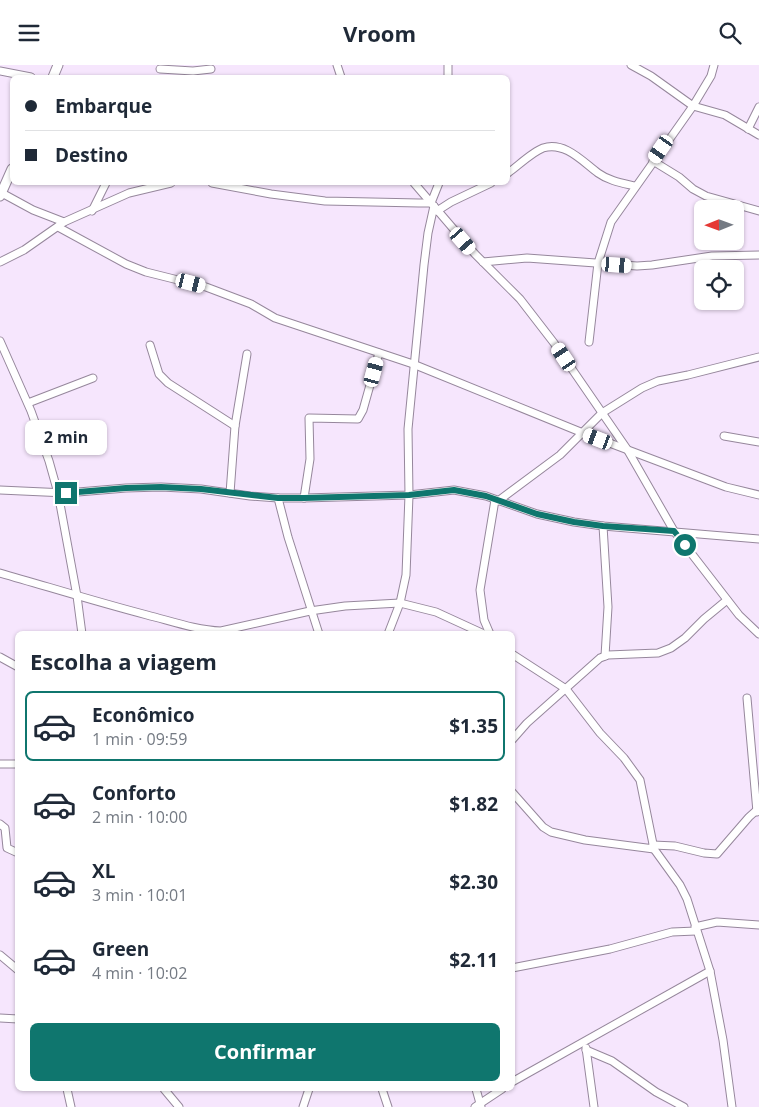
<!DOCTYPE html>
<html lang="pt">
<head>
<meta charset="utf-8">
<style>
  :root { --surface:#fff; --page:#f6f6f7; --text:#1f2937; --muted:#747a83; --line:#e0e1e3; --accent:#0f766e }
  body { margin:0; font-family:"Open Sans",sans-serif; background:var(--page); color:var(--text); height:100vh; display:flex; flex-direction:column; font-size:19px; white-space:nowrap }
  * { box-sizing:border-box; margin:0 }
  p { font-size:16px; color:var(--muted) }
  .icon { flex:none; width:28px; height:28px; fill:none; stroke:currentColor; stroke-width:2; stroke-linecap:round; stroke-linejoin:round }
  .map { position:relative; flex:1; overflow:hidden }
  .drawer { position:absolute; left:15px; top:566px; width:500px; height:460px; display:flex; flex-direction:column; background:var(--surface); border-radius:8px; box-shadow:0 1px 4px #0004 }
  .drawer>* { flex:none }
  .guide { position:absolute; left:10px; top:10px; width:500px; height:110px; border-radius:8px; box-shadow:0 1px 4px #0004; display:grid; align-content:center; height:110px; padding:0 15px; background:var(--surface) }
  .needle { width:32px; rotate:269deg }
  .fabs { position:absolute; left:694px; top:135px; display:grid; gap:10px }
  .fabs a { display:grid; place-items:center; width:50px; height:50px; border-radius:8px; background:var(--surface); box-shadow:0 1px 4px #0004; font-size:25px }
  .end { position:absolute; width:22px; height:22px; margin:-11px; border:6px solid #0f766e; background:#fff; box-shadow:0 0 0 2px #fff }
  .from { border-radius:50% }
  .bubble { position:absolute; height:35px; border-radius:8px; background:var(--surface); box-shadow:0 1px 4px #0004; font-size:16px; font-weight:700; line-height:35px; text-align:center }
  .car { position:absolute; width:15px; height:30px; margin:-15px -8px; border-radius:6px; box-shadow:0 0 4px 1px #0007; background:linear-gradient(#fff 24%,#345 0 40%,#fff 0 76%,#345 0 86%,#fff 0) }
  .guide b { display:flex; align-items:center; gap:18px; height:48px; font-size:19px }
  .guide b+b { border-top:1px solid var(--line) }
  .guide i { width:12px; height:12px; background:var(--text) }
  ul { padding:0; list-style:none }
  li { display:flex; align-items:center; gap:15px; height:70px; margin:0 10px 8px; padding:0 5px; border:2px solid transparent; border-radius:8px }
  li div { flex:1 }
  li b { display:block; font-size:19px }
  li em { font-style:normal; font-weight:700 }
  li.on { border-color:var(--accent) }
  li>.icon { width:45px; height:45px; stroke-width:1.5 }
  h2 { padding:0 15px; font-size:22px; line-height:60px }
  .action { display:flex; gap:10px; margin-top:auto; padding:10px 15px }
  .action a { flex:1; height:58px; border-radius:8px; background:var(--accent); color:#fff; font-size:20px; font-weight:700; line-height:58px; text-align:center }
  header { display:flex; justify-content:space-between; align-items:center; height:65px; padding:0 15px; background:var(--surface); font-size:22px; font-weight:700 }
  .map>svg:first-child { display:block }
</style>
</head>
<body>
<header><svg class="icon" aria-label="menu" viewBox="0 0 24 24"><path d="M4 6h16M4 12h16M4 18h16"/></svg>Vroom<svg class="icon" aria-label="search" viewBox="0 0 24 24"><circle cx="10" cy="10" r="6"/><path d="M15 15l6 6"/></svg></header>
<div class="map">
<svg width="759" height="1042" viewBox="0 0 759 1042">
  <rect width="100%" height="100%" fill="#f6e6fd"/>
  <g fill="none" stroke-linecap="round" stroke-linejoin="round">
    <g stroke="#96879c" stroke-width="9">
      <g id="minor">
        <path d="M337 0 341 12"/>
        <path d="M448 0V12"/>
        <path d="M631 0 651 11 693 41 725 50 759 70"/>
        <path d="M160 4 193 6 211 4"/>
        <path d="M0 6 31 12"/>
        <path d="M748 64 759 42"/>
        <path d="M653 96 679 112 693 124 706 131 759 146"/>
        <path d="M508 108C518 101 532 87 543 83 565 76 583 97 598 108 609 116 622 118 635 121"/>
        <path d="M212 118 271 129 325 136 419 138H431L439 118"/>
        <path d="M414 118 475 189 520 234 554 278 627 384 674 466 739 550 759 569"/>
        <path d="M0 127 33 145 64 157"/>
        <path d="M92 146 106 118"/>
        <path d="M437 146 451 137 491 118"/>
        <path d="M58 162 126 199 146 207 206 222 251 239 275 253 413 299 583 368 726 422 759 430"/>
        <path d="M0 197 24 185 64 157 129 128 171 118"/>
        <path d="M483 197 527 193 637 201 652 200 712 191 759 190"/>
        <path d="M0 276 31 346 49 396 58 428 77 531 82 569"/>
        <path d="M589 277 598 198 611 157 693 41 711 11 714 0"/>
        <path d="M150 280 159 309 168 318 235 361"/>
        <path d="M28 338 93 313"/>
        <path d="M724 371 759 377"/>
        <path d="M0 425 66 428 126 423 161 422 201 424 250 431 278 433H304L409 430 454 425 486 431 537 449 574 457 603 461 759 474"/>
        <path d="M230 428 235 361 247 289"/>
        <path d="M278 433 288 472 319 569"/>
        <path d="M304 433 310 394 309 353 358 354 363 345 379 288"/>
        <path d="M498 436 560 390 602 348 642 323 658 316 688 310 759 292"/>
        <path d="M603 461 608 542 605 591"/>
        <path d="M0 508C49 522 97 537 147 550 171 556 196 565 221 566L310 546 345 541 400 538 436 547 484 569"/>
        <path d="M388 569 400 538 406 510 409 430 408 364 424 200 428 168 434 141"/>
        <path d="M490 569 484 555 480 525 495 435"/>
        <path d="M512 589 566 624 600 668 624 693 640 715 654 784 680 820 687 834 710 906 723 975 732 1042"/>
        <path d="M0 592 18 602"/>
        <path d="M747 633 757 747"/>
        <path d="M512 675 527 658 600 593 608 590 658 588 671 583 685 573 704 554 727 535"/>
        <path d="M0 699H18"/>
        <path d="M512 727 543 762 551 767 585 775 654 784"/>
        <path d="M0 759 5 763 7 783 18 788"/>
        <path d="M653 780 675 781 704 788 717 789 749 752 759 743"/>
        <path d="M695 862 717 857 759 860"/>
        <path d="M0 890 18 905"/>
        <path d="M512 903 610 884 672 867 696 866"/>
        <path d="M0 953 18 954"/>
        <path d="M586 983 594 1042"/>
        <path d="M586 985 612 996 656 1027 684 1042"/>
        <path d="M512 1017 710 906"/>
        <path d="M67 1024 71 1042"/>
        <path d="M164 1024 179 1042"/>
        <path d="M382 1024 388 1042"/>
        <path d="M476 1024 481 1042"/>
        <path d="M303 1042 309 1024"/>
        <path d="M475 1042 502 1024"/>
      </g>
    </g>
    <g stroke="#96879c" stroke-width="11">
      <g id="tertiary">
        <path d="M53 12 58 0"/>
        <path d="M0 131 12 104"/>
      </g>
    </g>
    <use href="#minor" stroke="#fff" stroke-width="7"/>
    <use href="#tertiary" stroke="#fff" stroke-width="9"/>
  </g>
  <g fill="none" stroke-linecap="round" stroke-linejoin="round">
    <path stroke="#0f766e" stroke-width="6" d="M66 428 126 423 161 422 201 424 278 433H304L409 430 454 425 486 431 537 449 574 457 603 461 674 466 685 480"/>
  </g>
</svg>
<div class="fabs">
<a><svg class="needle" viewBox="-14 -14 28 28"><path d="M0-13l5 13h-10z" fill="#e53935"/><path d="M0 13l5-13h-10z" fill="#747a83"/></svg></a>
<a><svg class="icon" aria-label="locate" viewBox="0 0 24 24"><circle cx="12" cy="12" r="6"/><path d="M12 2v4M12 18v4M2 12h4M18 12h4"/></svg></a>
</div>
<i class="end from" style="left:685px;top:480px"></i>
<i class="end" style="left:66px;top:428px"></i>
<div class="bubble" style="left:25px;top:355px;width:82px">2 min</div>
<i class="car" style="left:661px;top:84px;rotate:215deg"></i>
<i class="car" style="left:463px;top:176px;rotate:139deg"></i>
<i class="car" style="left:617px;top:200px;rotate:94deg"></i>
<i class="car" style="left:191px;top:218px;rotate:104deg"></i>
<i class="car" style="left:564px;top:292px;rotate:326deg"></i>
<i class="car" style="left:374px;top:307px;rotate:15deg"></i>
<i class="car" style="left:598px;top:374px;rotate:291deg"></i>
<div class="guide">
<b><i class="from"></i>Embarque</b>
<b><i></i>Destino</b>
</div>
<section class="drawer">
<h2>Escolha a viagem</h2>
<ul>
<li class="on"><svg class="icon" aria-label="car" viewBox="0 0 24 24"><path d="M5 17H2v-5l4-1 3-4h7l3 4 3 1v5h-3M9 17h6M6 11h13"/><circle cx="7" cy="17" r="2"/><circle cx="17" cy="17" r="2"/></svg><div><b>Econômico</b><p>1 min · 09:59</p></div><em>$1.35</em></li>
<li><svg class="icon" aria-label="car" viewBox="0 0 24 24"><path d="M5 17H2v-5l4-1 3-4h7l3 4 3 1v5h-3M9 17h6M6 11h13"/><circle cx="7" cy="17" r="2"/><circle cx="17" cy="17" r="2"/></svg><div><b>Conforto</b><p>2 min · 10:00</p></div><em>$1.82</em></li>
<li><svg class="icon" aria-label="car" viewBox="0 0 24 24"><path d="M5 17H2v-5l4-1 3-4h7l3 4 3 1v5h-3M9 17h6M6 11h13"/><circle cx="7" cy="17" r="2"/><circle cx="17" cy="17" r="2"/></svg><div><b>XL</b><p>3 min · 10:01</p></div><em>$2.30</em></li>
<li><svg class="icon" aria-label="car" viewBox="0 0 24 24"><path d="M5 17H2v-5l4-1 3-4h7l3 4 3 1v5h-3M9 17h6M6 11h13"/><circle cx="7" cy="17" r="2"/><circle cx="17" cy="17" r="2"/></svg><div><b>Green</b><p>4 min · 10:02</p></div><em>$2.11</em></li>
</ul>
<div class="action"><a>Confirmar</a></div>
</section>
</div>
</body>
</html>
